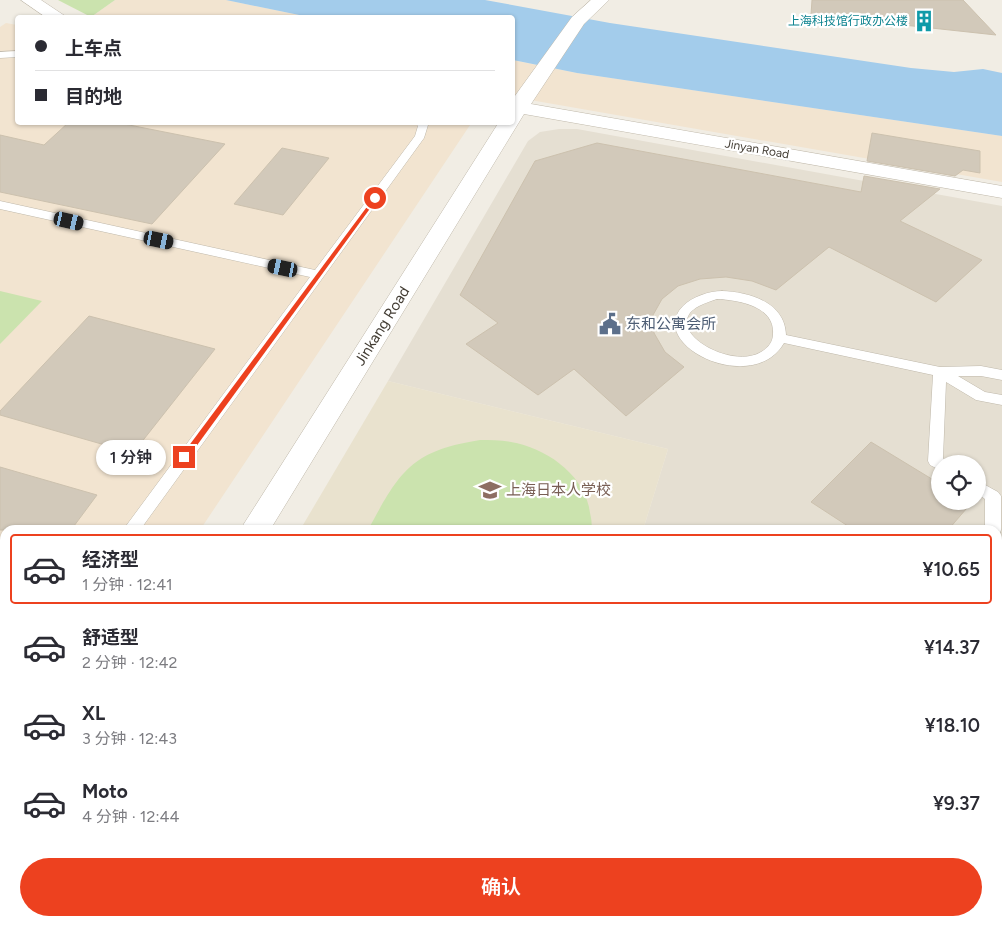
<!DOCTYPE html>
<html lang="zh">
<head>
<meta charset="utf-8">
<style>
  :root { --surface:#fff; --page:#f2f2f3; --text:#2b2b33; --muted:#7c7c81; --line:#e1e1e2; --accent:#ed411f }
  body { margin:0; font-family:Figtree,"Noto Sans SC",sans-serif; background:var(--page); color:var(--text); height:100vh; display:flex; flex-direction:column; font-size:19px; white-space:nowrap }
  * { box-sizing:border-box; margin:0 }
  p { font-size:16px; color:var(--muted) }
  .icon { flex:none; width:28px; height:28px; fill:none; stroke:currentColor; stroke-width:2; stroke-linecap:round; stroke-linejoin:round }
  .map { position:relative; flex:1; overflow:hidden }
  .side { position:absolute; left:0px; top:525px; width:1002px; height:401px; display:flex; flex-direction:column; background:var(--surface); border-radius:15px 15px 0 0; box-shadow:0 1px 4px #0004 }
  .side>* { flex:none }
  .banner { position:absolute; left:15px; top:15px; width:500px; height:110px; border-radius:5px; box-shadow:0 1px 4px #0004; display:grid; align-content:center; height:110px; padding:0 20px; background:var(--surface) }
  .controls { position:absolute; left:931px; top:455px; display:grid; gap:10px }
  .controls a { display:grid; place-items:center; width:55px; height:55px; border-radius:50%; background:var(--surface); box-shadow:0 1px 4px #0004; font-size:25px }
  .end { position:absolute; width:22px; height:22px; margin:-11px; border:6px solid #ed411f; background:#fff; box-shadow:0 0 0 2px #fff }
  .from { border-radius:50% }
  .bubble { position:absolute; height:35px; border-radius:18px; background:var(--surface); box-shadow:0 1px 4px #0004; font-size:16px; font-weight:600; line-height:35px; text-align:center }
  .car { position:absolute; width:15px; height:30px; margin:-15px -8px; border-radius:6px; box-shadow:0 0 4px 1px #0007; background:linear-gradient(#222 24%,#8ab4d8 0 40%,#222 0 76%,#8ab4d8 0 86%,#222 0) }
  .banner b { display:flex; align-items:center; gap:18px; height:48px; font-size:19px }
  .banner b+b { border-top:1px solid var(--line) }
  .banner i { width:12px; height:12px; background:var(--text) }
  ul { padding:9px 0 0; list-style:none }
  li { display:flex; align-items:center; gap:15px; height:70px; margin:0 10px 8px; padding:0 10px; border:2px solid transparent; border-radius:5px }
  li div { flex:1 }
  li b { display:block; font-size:19px }
  li em { font-style:normal; font-weight:600 }
  li.current { border-color:var(--accent) }
  li>.icon { width:45px; height:45px; stroke-width:1.5 }
  .button { display:flex; gap:10px; margin-top:auto; padding:10px 20px }
  .button a { flex:1; height:58px; border-radius:30px; background:var(--accent); color:#fff; font-size:20px; font-weight:600; line-height:58px; text-align:center }
  .map>svg:first-child { display:block }
</style>
</head>
<body>
<div class="map">
<svg width="1002" height="926" viewBox="0 0 1002 926">
  <rect width="100%" height="100%" fill="#f1ede4"/>
  <g fill="#e5dfd2" fill-rule="evenodd">
    <path d="M559 129H577L1002 206V926H898L884 921H998V530H643L668 449 388 381 528 141 540 132ZM940 464H978V501H940Z"/>
    <path d="M657 921H872V926H670Z"/>
  </g>
  <g fill="#f2e4d0">
    <path d="M115 0H226L309 17H91Z"/>
    <path d="M6 23 17 25 18 122 469 123 470 125 200 530H5V821L0 828V27Z"/>
    <path d="M512 60 577 73 1002 136V182L513 97Z"/>
  </g>
  <g fill="#e9e2ce">
    <path d="M388 381 668 449 643 530H300Z"/>
    <path d="M68 921H657L670 926H65Z"/>
  </g>
  <g fill="#cbe3ae">
    <path d="M58 0H115L91 17Z"/>
    <path d="M0 291 42 301 0 344Z"/>
    <path d="M480 440C490 440 501 440 511 442 545 448 581 472 589 507 590 515 593 522 591 530H368C400 471 411 451 480 440Z"/>
  </g>
  <path fill="#a3cceb" d="M226 0H485L610 23 911 68 954 72 983 69 1002 73V136L577 73 513 60 512 18 309 17Z"/>
  <g fill="#d2c9ba" stroke="#ccc1ae">
    <path d="M812 0H963L996 35 811 15Z"/>
    <path d="M69 122H114L225 144 152 224 0 192V135L44 145Z"/>
    <path d="M872 133 980 151V173L963 170 955 176 867 161Z"/>
    <path d="M597 143 861 192 864 176 940 189 900 221 982 260 936 302 829 247 776 290 752 281 726 277 700 279 678 286 662 299 653 315 654 333 665 352 684 367 626 416 574 369 538 395 466 344 498 323 460 295 535 161Z"/>
    <path d="M282 148 329 158 283 215 234 204Z"/>
    <path d="M89 316 215 349 133 453 0 415V411Z"/>
    <path d="M871 442 940 484V501H973L948 530H854L811 502Z"/>
    <path d="M0 467 97 495 71 530H0Z"/>
  </g>
  <g fill="none" stroke-linecap="round" stroke-linejoin="round">
    <g stroke="#bfb8aa" stroke-width="1">
      <g id="service">
        <path d="M18 51V57L0 58V52Z"/>
        <path d="M415 122H427L428 125 424 138 140 530H123L310 277 0 209V201L315 270 415 136 418 126Z"/>
        <path d="M722 291C749 292 785 302 786 335L940 367 981 366 1002 370V380L981 376H958L985 392 1002 395V405L976 400 946 382 943 458 947 464H940V470L930 465 928 461 933 375 784 343C753 397 645 345 683 306 692 297 709 291 722 291ZM717 299C738 300 775 306 773 334 773 342 768 348 761 352 730 371 658 328 699 306 705 303 711 301 717 299Z"/>
        <path d="M978 481 998 492 1001 496V530L999 535 998 530H985V499L978 494Z"/>
        <path d="M5 694V714L0 716V696Z"/>
      </g>
    </g>
    <g stroke="#bfb8aa" stroke-width="1">
      <g id="minor">
        <path d="M21 0H41L68 18H47Z"/>
        <path d="M591 0H609L584 24 531 104 1002 186V198L524 114 270 530H240L499 122H512V100L572 17Z"/>
        <path d="M5 904V921H30L28 926H0V906Z"/>
      </g>
    </g>
    <use href="#service" fill="#fff" fill-rule="evenodd"/>
    <use href="#minor" fill="#fff" fill-rule="evenodd"/>
  </g>
  <path fill="#ed411f" d="M375 196 377 199 187 459H182V455Z"/>
  <defs>
    <g id="building-bare" transform="scale(1.725)"><path d="M-4-6H4V6H1V3H-1V6H-4ZM-2.5-4.3h1.7v1.8h-1.7ZM.8-4.3h1.7v1.8H.8ZM-2.5-1h1.7V.8h-1.7ZM.8-1h1.7V.8H.8Z" fill="#0f9aa8" stroke="#fff" stroke-width="2.5" paint-order="stroke"/></g>
    <g id="civic-bare" transform="scale(1.725)"><path d="M-.6-6.5H3V-4.5H.6V-3L4-1V1h2V6H-6V1h2V-1L-.6-3ZM-1.2 2.5V6h2.4V2.5Z" fill="#5c6f8a" stroke="#fff" stroke-width="2.5" paint-order="stroke"/></g>
    <g id="school-bare" transform="scale(1.725)"><path d="M0-5L7-2L0 1L-7-2ZM-4 1L0 2.5L4 1V4Q0 6-4 4Z" fill="#8d6e63" stroke="#fff" stroke-width="2.5" paint-order="stroke"/></g>
  </defs>
  <g fill-rule="evenodd">
    <use href="#building-bare" x="924" y="21"/>
    <use href="#civic-bare" x="610" y="324"/>
    <use href="#school-bare" x="490" y="490"/>
  </g>
  <g text-anchor="middle" dominant-baseline="central" stroke-width="4.5" stroke-linejoin="round" paint-order="stroke">
    <g font-size="12" fill="#0d838f" stroke="#fff" text-anchor="end">
      <text x="908" y="21">上海科技馆行政办公楼</text>
    </g>
    <g font-size="12" fill="#433d34" stroke="#fff">
      <text transform="translate(757 149) rotate(10)">Jinyan Road</text>
    </g>
    <g font-size="15" fill="#4e5e75" stroke="#fff" text-anchor="start">
      <text x="626" y="324">东和公寓会所</text>
    </g>
    <g font-size="15" fill="#433d34" stroke="#fff">
      <text transform="translate(382 326) rotate(-58)">Jinkang Road</text>
    </g>
    <g font-size="15" fill="#785e54" stroke="#fff" text-anchor="start">
      <text x="506" y="490">上海日本人学校</text>
    </g>
  </g>
</svg>
<div class="controls">
<a><svg class="icon" aria-label="locate" viewBox="0 0 24 24"><circle cx="12" cy="12" r="6"/><path d="M12 2v4M12 18v4M2 12h4M18 12h4"/></svg></a>
</div>
<i class="end from" style="left:375px;top:198px"></i>
<i class="end" style="left:184px;top:457px"></i>
<div class="bubble" style="left:96px;top:440px;width:70px">1 分钟</div>
<i class="car" style="left:69px;top:221px;rotate:103deg"></i>
<i class="car" style="left:159px;top:240px;rotate:102deg"></i>
<i class="car" style="left:283px;top:268px;rotate:282deg"></i>
<div class="banner">
<b><i class="from"></i>上车点</b>
<b><i></i>目的地</b>
</div>
<section class="side">
<ul>
<li class="current"><svg class="icon" aria-label="car" viewBox="0 0 24 24"><path d="M5 17H2v-5l4-1 3-4h7l3 4 3 1v5h-3M9 17h6M6 11h13"/><circle cx="7" cy="17" r="2"/><circle cx="17" cy="17" r="2"/></svg><div><b>经济型</b><p>1 分钟 · 12:41</p></div><em>¥10.65</em></li>
<li><svg class="icon" aria-label="car" viewBox="0 0 24 24"><path d="M5 17H2v-5l4-1 3-4h7l3 4 3 1v5h-3M9 17h6M6 11h13"/><circle cx="7" cy="17" r="2"/><circle cx="17" cy="17" r="2"/></svg><div><b>舒适型</b><p>2 分钟 · 12:42</p></div><em>¥14.37</em></li>
<li><svg class="icon" aria-label="car" viewBox="0 0 24 24"><path d="M5 17H2v-5l4-1 3-4h7l3 4 3 1v5h-3M9 17h6M6 11h13"/><circle cx="7" cy="17" r="2"/><circle cx="17" cy="17" r="2"/></svg><div><b>XL</b><p>3 分钟 · 12:43</p></div><em>¥18.10</em></li>
<li><svg class="icon" aria-label="car" viewBox="0 0 24 24"><path d="M5 17H2v-5l4-1 3-4h7l3 4 3 1v5h-3M9 17h6M6 11h13"/><circle cx="7" cy="17" r="2"/><circle cx="17" cy="17" r="2"/></svg><div><b>Moto</b><p>4 分钟 · 12:44</p></div><em>¥9.37</em></li>
</ul>
<div class="button"><a>确认</a></div>
</section>
</div>
</body>
</html>
